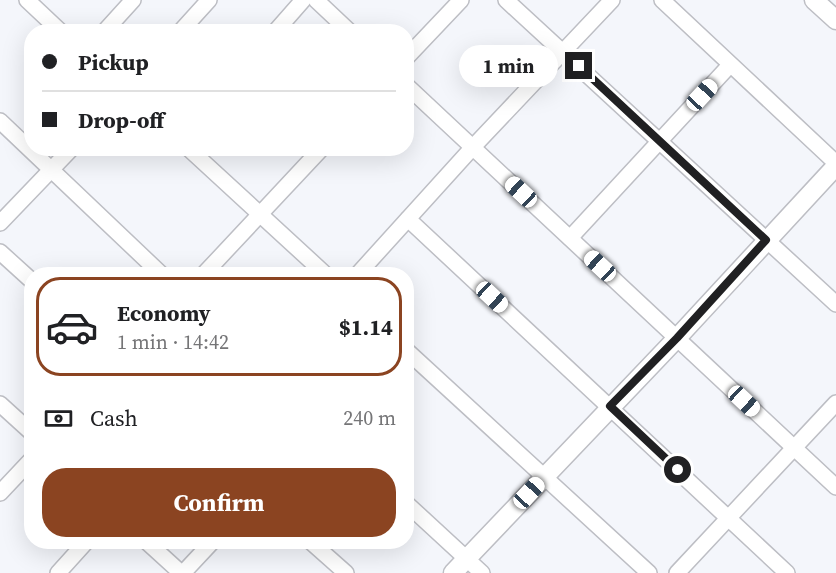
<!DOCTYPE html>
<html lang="en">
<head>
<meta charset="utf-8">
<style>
  :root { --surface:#fff; --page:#f6f6f6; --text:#202124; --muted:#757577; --line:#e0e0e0; --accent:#8b4421 }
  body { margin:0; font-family:"Source Serif 4",serif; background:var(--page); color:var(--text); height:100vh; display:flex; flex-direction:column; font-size:22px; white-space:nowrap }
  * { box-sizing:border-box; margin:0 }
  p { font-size:20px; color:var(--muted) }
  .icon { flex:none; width:33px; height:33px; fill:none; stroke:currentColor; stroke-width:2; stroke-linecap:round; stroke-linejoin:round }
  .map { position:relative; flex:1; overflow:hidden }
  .drawer { position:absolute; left:24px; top:267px; width:390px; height:282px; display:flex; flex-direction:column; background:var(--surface); border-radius:24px; box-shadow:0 6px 24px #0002 }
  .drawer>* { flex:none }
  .top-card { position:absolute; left:24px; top:24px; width:390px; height:132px; border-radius:24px; box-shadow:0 6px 24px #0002; display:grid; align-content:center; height:132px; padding:0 18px; background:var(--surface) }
  .end { position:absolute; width:27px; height:27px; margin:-14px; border:8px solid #202022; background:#fff; box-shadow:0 0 0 3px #fff }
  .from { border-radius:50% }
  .bubble { position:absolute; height:42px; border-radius:21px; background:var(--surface); box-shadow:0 6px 24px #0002; font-size:20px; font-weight:700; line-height:42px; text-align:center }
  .car { position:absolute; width:18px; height:36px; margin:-18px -9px; border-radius:8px; box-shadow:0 0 4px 2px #0007; background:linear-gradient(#fff 24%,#345 0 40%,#fff 0 76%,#345 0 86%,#fff 0) }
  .top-card b { display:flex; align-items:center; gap:21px; height:57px; font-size:22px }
  .top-card b+b { border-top:2px solid var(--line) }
  .top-card i { width:15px; height:15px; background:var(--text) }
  ul { padding:10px 0 0; list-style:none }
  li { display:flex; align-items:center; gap:18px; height:99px; margin:0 12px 9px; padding:0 6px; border:3px solid var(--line); border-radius:24px }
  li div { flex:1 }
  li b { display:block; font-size:22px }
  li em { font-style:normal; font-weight:700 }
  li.current { border-color:var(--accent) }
  li>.icon { width:54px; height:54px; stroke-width:1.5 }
  .pay { display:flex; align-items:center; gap:15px; height:66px; padding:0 18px; font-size:22px }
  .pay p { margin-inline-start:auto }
  .primary-button { display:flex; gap:12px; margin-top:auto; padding:12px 18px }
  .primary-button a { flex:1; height:69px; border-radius:24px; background:var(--accent); color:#fff; font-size:24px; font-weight:700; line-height:69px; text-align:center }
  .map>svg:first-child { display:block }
</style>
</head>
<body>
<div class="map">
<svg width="836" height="573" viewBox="0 0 836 573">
  <rect width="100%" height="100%" fill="#f4f6fb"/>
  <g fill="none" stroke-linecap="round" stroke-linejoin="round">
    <g stroke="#bdbec4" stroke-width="18">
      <g id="minor">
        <path d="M27 0 61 32"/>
        <path d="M316 0 350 32"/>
        <path d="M506 0 836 304"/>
        <path d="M662 0 836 163"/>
        <path d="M104 32 133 0"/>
        <path d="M180 32 209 0"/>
        <path d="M275 32 303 0"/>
        <path d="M406 58 461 0"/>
        <path d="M406 85 836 487"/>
        <path d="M0 121 161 274"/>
        <path d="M188 148 325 274"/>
        <path d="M408 219 787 573"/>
        <path d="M0 223 72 148"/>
        <path d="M570 238 730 65"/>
        <path d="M0 252 32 281"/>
        <path d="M204 274 322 148"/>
        <path d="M358 274 473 147 612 0"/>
        <path d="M406 350 649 573"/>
        <path d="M0 404 32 433"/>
        <path d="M0 493 32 459"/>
        <path d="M406 503 482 573"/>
        <path d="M147 542 181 573"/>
        <path d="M311 542 346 573"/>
        <path d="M58 573 86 542"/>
        <path d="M183 573 212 542"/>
        <path d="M677 573 836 403"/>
      </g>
    </g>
    <g stroke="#bdbec4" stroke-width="21">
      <g id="tertiary">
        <path d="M814 0 836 20"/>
        <path d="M453 573 677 338 836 166"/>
      </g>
    </g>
    <use href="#minor" stroke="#fff" stroke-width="15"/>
    <use href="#tertiary" stroke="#fff" stroke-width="18"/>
  </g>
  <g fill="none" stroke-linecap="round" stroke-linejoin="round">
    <path stroke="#202022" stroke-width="8" d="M579 66 766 240 677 338 610 406 678 470"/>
  </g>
</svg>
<i class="end from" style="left:678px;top:470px"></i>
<i class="end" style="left:579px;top:66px"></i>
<div class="bubble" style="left:459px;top:45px;width:99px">1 min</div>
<i class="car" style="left:702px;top:95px;rotate:43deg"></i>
<i class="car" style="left:521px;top:192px;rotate:313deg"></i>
<i class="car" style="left:600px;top:266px;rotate:313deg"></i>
<i class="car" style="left:492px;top:297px;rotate:133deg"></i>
<i class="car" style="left:744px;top:401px;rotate:133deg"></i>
<i class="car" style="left:529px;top:493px;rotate:43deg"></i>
<div class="top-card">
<b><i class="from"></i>Pickup</b>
<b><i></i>Drop-off</b>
</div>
<section class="drawer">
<ul>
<li class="current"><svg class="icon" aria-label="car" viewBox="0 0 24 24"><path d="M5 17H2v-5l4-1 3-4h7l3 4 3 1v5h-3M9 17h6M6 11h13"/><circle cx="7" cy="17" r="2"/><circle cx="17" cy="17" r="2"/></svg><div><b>Economy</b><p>1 min · 14:42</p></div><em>$1.14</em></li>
</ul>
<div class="pay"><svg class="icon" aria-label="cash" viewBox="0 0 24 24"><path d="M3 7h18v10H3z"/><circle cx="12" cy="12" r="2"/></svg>Cash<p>240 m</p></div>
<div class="primary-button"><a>Confirm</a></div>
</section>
</div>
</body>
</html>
